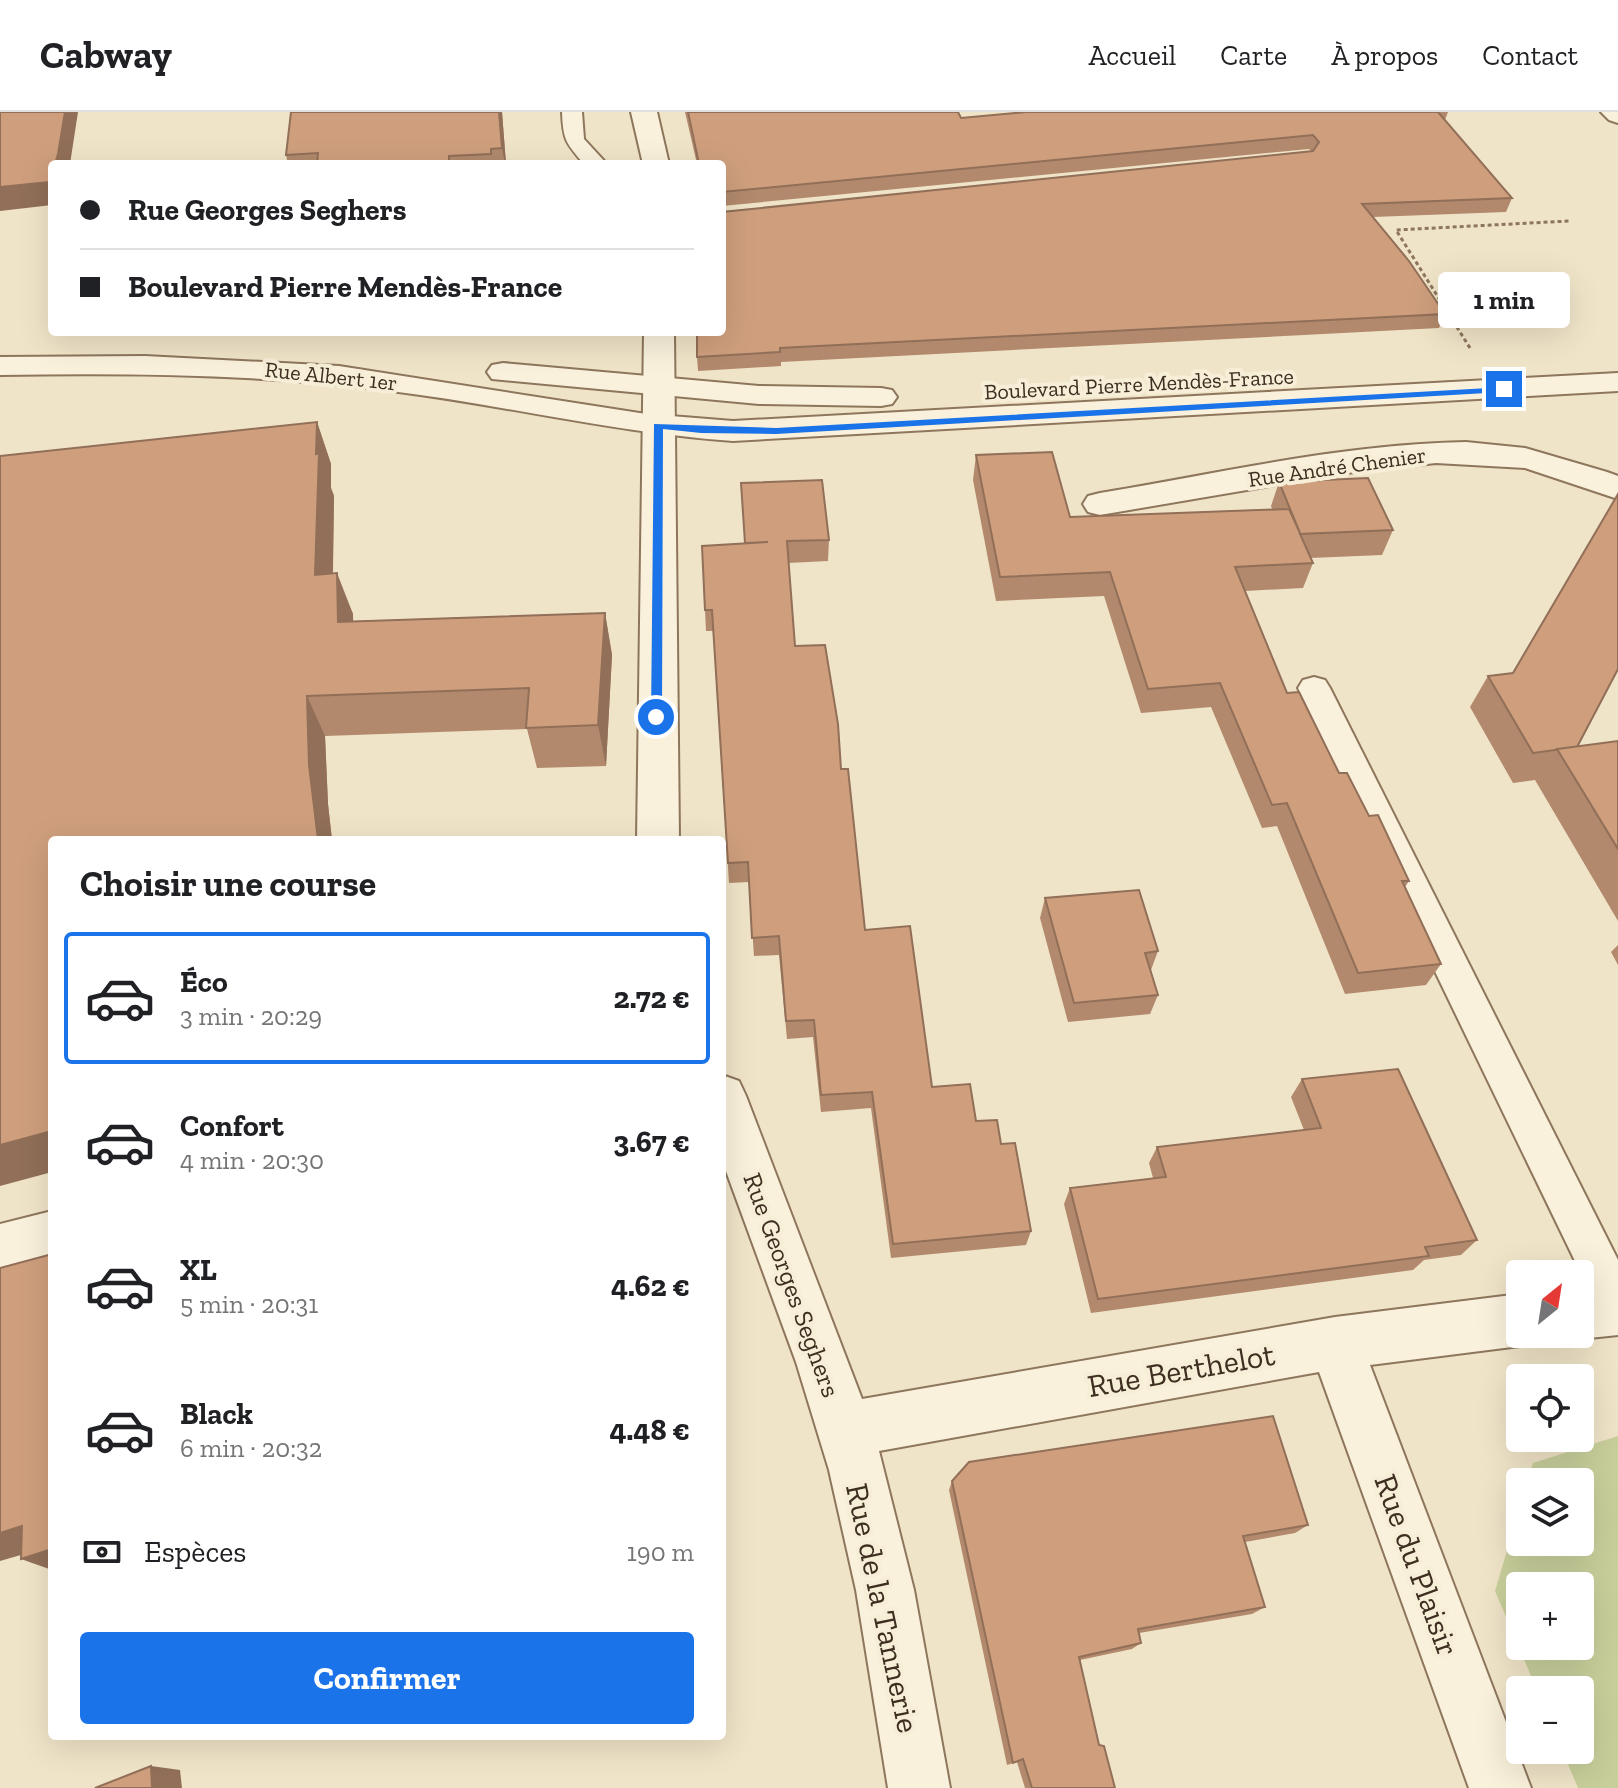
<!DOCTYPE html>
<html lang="fr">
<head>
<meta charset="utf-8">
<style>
  :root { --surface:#fff; --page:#f2f2f2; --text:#202124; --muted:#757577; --line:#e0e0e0; --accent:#1a73e8 }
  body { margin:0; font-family:"Zilla Slab",serif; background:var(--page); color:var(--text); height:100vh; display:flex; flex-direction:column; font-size:30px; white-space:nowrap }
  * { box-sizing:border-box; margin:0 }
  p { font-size:26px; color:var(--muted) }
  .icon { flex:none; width:44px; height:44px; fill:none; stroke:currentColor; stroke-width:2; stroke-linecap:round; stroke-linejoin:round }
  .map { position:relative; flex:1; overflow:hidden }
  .side { position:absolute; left:48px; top:724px; width:678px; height:904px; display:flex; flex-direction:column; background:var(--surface); border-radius:8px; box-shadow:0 8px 32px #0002 }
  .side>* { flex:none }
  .banner { position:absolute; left:48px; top:48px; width:678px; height:176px; border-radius:8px; box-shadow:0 8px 32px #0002; display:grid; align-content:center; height:176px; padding:0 32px; background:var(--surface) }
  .needle { width:52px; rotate:30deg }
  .controls { position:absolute; left:1506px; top:1148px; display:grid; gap:16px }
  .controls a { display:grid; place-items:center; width:88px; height:88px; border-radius:8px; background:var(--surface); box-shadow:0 8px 32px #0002; font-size:40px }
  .end { position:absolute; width:36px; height:36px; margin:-18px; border:10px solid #1a73e8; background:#fff; box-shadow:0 0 0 4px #fff }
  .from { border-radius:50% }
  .bubble { position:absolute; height:56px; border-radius:8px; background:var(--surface); box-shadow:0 8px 32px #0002; font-size:26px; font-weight:700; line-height:56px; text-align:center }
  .banner b { display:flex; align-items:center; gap:28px; height:76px; font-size:30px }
  .banner b+b { border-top:2px solid var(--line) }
  .banner i { width:20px; height:20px; background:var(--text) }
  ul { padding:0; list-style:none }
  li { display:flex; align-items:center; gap:24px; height:132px; margin:0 16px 12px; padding:0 16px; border:4px solid transparent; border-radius:8px }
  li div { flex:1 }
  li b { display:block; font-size:30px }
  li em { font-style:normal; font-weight:700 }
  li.active { border-color:var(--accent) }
  li>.icon { width:72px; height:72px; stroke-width:1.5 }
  h2 { padding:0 32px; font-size:36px; line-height:96px }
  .pay { display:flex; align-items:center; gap:20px; height:88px; padding:0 32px; font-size:30px }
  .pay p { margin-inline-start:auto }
  .button { display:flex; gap:16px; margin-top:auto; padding:16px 32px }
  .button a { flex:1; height:92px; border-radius:8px; background:var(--accent); color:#fff; font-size:32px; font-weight:700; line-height:92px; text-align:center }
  header { display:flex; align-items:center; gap:48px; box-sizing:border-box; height:112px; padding:0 40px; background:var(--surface); border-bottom:2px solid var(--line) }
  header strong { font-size:38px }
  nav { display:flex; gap:44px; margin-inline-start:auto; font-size:28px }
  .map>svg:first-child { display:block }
</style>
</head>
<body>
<header>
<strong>Cabway</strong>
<nav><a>Accueil</a><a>Carte</a><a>À propos</a><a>Contact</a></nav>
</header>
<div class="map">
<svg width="1618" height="1676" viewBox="0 0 1618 1676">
  <rect width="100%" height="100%" fill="#f0e4c8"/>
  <path fill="#c9cf9b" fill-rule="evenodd" d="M1618 1324V1676H1578L1562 1638H1580V1578H1537L1495 1479 1520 1395V1430H1580V1370H1527L1533 1351ZM1520 1474H1580V1534H1520Z"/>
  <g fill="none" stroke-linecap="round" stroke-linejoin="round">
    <g stroke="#8d765c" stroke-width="4">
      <g id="service">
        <path d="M562 0H582L584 27 607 52H584C566 31 563 28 562 0Z"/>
        <path d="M1314 565 1325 568 1330 576 1618 1148V1213L1603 1207 1298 576 1303 568Z"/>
      </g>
    </g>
    <g stroke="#8d765c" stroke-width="4">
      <g id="minor">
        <path d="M631 0H657L669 52H643Z"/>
        <path d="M1601 0H1618V11L1609 8Z"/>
        <path d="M644 220H674L679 728H637Z"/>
        <path d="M1466 330 1525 336 1607 360 1618 364V387L1525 356 1436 351 1346 361 1100 403 1088 400 1083 392 1088 384 1100 381C1220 361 1343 332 1466 330Z"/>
        <path d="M722 963 739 969 746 984 862 1287 1335 1205 1520 1182V1222H1540L1538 1226 1520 1234 1370 1253 1531 1676H1469L1319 1260 879 1339 914 1478 950 1676H888L856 1478 829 1358 796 1250 722 1048Z"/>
        <path d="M52 1099V1147L0 1160V1112Z"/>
        <path d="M1618 1171V1223L1580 1227 1569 1222H1580V1175Z"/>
      </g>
    </g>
    <g stroke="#8d765c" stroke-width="4">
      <g id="tertiary">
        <path d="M145 244 339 254 646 302 733 309 1618 261V279L733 329C615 321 501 292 383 278 256 262 128 261 0 263V245Z"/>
        <path d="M503 251 759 274 881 276 892 278 897 285 892 292 881 294 759 292 492 267 487 260 492 253Z"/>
      </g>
    </g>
    <path stroke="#8d765c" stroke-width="3" stroke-dasharray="4 3" stroke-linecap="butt" d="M1470 236 1396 118 1569 109"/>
    <use href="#service" fill="#faf1dc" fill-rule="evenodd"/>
    <use href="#minor" fill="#faf1dc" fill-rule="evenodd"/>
    <use href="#tertiary" fill="#faf1dc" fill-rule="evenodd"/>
  </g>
  <g fill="#b2896c">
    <path d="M291 0H502L506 52H288L286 43Z"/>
    <path d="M685 0H958L961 6 1026 0H1448L1445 8 1512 86 1506 100 1373 105 1445 202 1439 216 781 250V254L698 259 697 245 1311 39 1309 37 722 94V52H697Z"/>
    <path d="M317 310 331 352V376L334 384 333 461 353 502V509L605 501 612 543 606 654 537 656 527 617 325 624 328 692 332 728H52Z"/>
    <path d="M976 343 1070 405 1272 397 1271 394 1279 370 1393 418 1382 443 1310 446 1313 451 1303 476 1245 479 1287 581 1339 661 1369 704 1409 769 1405 775 1441 852 1426 873 1345 882 1277 714 1262 716 1211 595 1141 601 1104 484 996 489 973 368Z"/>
    <path d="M741 371 829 428 828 449 788 451 795 534 841 657 865 818 932 975 976 1009 1001 1032 1031 1119 1026 1133 891 1146 871 996 821 1000 813 925 787 927 779 843 754 844 749 770 729 771 713 519H706L705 498 745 431Z"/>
    <path d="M1488 564 1577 635 1618 629V809L1535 668 1513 671 1470 595Z"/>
    <path d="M1045 786 1158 839 1151 858 1158 883 1150 902 1068 910 1040 806Z"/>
    <path d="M1618 833V853L1611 840Z"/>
    <path d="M1302 967 1477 1128 1461 1143 1424 1148 1413 1158 1091 1201 1064 1092 1070 1076 1153 1066 1149 1051 1157 1035 1304 1018 1291 985Z"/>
    <path d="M952 1369 1308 1413 1295 1421 1245 1430 1265 1495 1252 1502 1139 1521 1141 1531 1132 1537 1080 1548 1099 1633 1115 1676H1025L1017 1650 1007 1653 949 1378Z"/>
  </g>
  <g fill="#916f58">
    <path d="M65 0H78L70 52H55Z"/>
    <path d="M499 0H502L506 52H505L502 36Z"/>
    <path d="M52 63V93L0 99V75Z"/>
    <path d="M317 310 331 352V376L334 384 332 505 315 463Z"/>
    <path d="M337 461 353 502 354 551 338 510Z"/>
    <path d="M605 501 612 543 606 654 598 613Z"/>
    <path d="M307 584 325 624 328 692 332 728H318L309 653Z"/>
    <path d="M52 1019V1060L0 1074V1033Z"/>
    <path d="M22 1414 52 1434 0 1449V1421Z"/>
    <path d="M52 1437V1458L21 1447Z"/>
    <path d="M151 1654 180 1658 182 1676H152Z"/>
  </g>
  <g fill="#cf9f7d" stroke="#916f58" stroke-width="2">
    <path d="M0 0H65L58 42 55 52H52V63L50 70 0 75Z"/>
    <path d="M291 0H499L502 36 491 37V42L449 44V50L423 52H317L318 41 286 43Z"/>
    <path d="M688 0H958L961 6 1026 0H1438L1512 86 1362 92 1409 149 1445 202 780 236V240L697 245V220H722V100L1313 39 1319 30 1313 23 722 80V52H699Z"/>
    <path d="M317 310 316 342 319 341 315 463 337 461 338 510 605 501 598 613 526 616 529 576 307 584 309 653 318 728H52V1019L0 1033V344Z"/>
    <path d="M1052 340 1070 405 1289 397 1300 421 1279 370 1368 366 1393 418 1300 422 1313 451 1235 455 1287 581 1299 580 1339 661H1347L1369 704 1378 703 1409 769H1402L1441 852 1358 861 1287 691 1272 693 1220 571 1148 577 1110 460 1000 465 976 343Z"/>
    <path d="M822 368 829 428 787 429 795 534 825 533 838 612 841 657H848L865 818 910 814 932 975 970 972 976 1009 997 1008 1001 1032 1015 1031 1031 1119 893 1132 872 980 821 983 814 908 786 909 779 824 752 826 748 750 728 751 712 498H705L702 434 768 430 745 431 741 371Z"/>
    <path d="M1618 382V557L1577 635 1533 641 1488 564 1513 561Z"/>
    <path d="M1618 629V737L1557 637Z"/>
    <path d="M1139 778 1158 839 1145 841 1158 883 1074 891 1045 786Z"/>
    <path d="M1398 957 1477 1128 1425 1135 1429 1144 1098 1187 1070 1076 1166 1065 1157 1035 1321 1016 1302 967Z"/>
    <path d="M52 1142V1437L21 1447 22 1414 0 1421V1156Z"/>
    <path d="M1273 1304 1308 1413 1243 1424 1265 1495 1138 1517 1141 1531 1079 1545 1099 1633 1104 1634 1115 1676H1032L1023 1647 1013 1651 952 1369 969 1350Z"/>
    <path d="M151 1654 152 1676H95Z"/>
  </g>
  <path fill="#1a73e8" d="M1507 275 1504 280 776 322 701 321 663 317 662 605 656 610 651 605 654 312 776 316Z"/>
  <g text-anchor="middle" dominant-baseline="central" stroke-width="8" stroke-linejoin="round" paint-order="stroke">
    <g font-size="22" fill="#3d2e20" stroke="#f7eed8">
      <text transform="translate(331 264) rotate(6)">Rue Albert 1er</text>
      <text transform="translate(1139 272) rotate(-3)">Boulevard Pierre Mendès-France</text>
      <text transform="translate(1337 355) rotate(-8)">Rue André Chenier</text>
    </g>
    <g font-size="26" fill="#3d2e20" stroke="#f7eed8">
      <text transform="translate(792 1173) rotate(70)">Rue Georges Seghers</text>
    </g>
    <g font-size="32" fill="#3d2e20" stroke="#f7eed8">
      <text transform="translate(1181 1258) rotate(-10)">Rue Berthelot</text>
      <text transform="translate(1417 1453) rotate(70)">Rue du Plaisir</text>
      <text transform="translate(883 1496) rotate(78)">Rue de la Tannerie</text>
    </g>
  </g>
</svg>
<div class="controls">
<a><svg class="needle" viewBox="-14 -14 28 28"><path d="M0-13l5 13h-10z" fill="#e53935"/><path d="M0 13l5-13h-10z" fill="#757577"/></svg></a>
<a><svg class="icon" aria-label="locate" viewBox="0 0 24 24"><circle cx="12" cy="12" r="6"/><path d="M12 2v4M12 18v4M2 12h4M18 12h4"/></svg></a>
<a><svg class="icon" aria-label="layers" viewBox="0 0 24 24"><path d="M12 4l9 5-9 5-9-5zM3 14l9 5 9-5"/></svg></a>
<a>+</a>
<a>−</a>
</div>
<i class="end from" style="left:656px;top:605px"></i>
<i class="end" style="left:1504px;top:277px"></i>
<div class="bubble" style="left:1438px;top:160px;width:132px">1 min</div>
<div class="banner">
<b><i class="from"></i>Rue Georges Seghers</b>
<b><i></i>Boulevard Pierre Mendès-France</b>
</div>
<section class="side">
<h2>Choisir une course</h2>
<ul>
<li class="active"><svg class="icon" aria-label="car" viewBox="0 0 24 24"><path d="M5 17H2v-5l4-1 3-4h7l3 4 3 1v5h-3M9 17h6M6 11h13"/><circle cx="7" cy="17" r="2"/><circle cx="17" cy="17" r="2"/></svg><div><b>Éco</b><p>3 min · 20:29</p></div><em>2.72 €</em></li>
<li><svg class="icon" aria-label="car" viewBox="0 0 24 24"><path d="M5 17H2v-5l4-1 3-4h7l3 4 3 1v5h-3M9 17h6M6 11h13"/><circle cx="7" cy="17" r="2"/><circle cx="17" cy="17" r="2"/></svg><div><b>Confort</b><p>4 min · 20:30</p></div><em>3.67 €</em></li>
<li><svg class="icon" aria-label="car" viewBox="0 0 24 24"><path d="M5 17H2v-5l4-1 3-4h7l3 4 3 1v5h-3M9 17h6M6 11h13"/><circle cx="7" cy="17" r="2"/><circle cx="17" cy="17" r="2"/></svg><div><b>XL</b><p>5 min · 20:31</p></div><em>4.62 €</em></li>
<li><svg class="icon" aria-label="car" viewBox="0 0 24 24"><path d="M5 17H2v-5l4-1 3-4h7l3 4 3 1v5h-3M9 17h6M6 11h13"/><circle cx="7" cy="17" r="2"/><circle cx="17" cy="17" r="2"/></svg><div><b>Black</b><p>6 min · 20:32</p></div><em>4.48 €</em></li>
</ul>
<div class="pay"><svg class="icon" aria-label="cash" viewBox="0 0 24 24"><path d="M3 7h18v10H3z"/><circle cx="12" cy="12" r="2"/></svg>Espèces<p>190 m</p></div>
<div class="button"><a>Confirmer</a></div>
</section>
</div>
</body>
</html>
